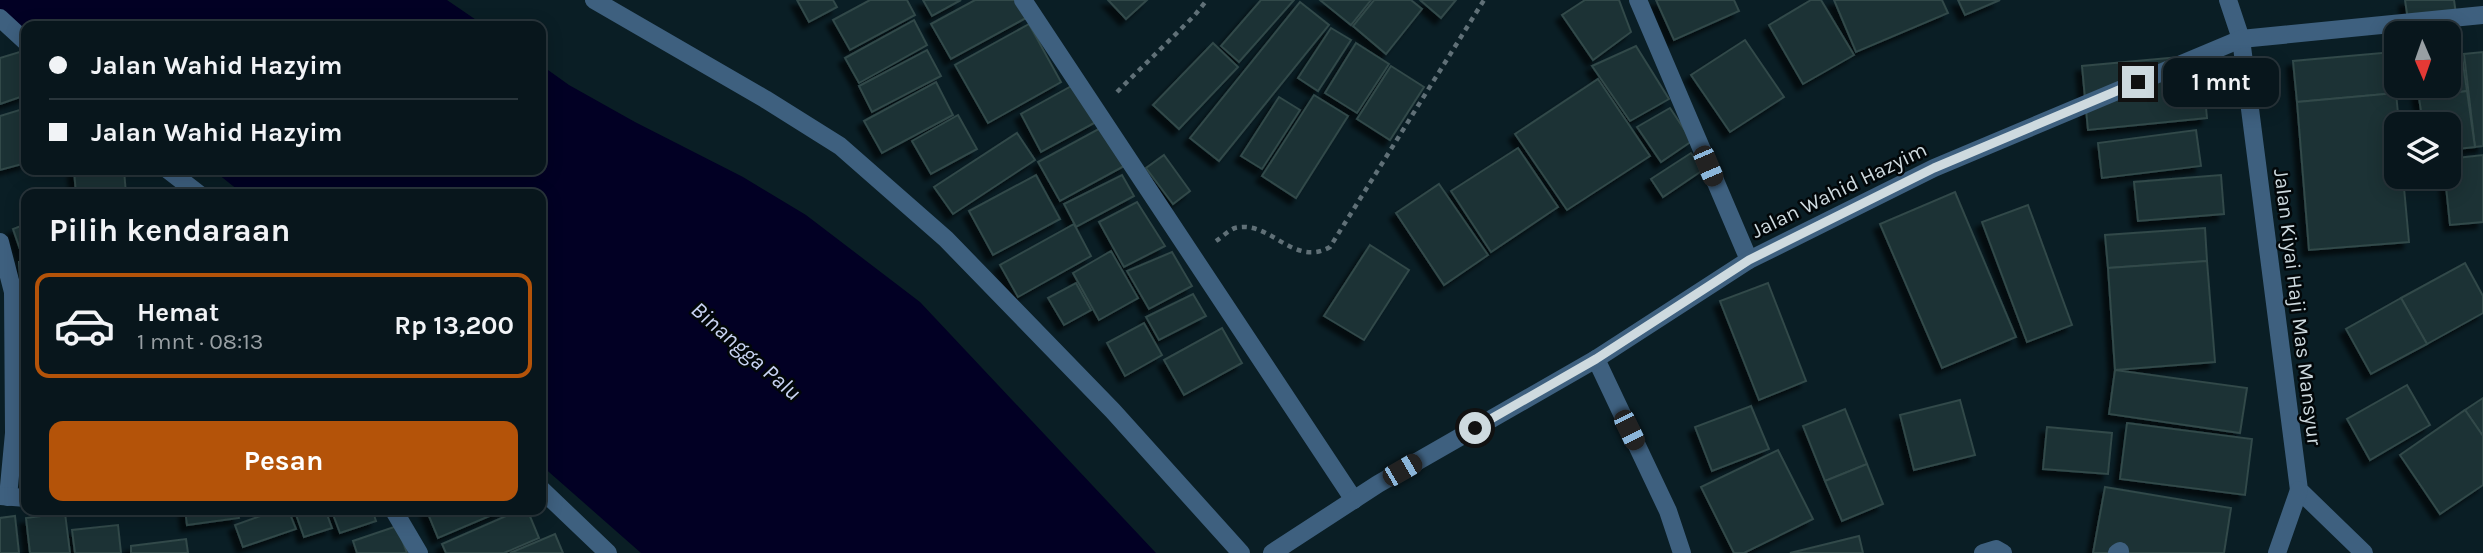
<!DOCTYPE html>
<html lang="id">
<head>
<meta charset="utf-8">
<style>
  :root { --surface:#08161c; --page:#162329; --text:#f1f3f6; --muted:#989fa3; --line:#29353b; --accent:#b45309 }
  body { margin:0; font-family:Karla,sans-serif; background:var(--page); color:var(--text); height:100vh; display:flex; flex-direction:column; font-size:26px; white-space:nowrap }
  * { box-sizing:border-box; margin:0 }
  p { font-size:23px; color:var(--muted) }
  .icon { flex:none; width:38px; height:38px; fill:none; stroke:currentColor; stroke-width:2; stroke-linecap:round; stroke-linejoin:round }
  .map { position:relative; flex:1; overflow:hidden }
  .side { position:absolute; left:21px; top:189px; width:525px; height:326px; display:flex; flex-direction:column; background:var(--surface); border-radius:14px; box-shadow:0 4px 18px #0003,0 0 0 2px var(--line) }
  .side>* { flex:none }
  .guide { position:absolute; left:21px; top:21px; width:525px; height:154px; border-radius:14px; box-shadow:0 4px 18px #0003,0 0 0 2px var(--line); display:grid; align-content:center; height:154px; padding:0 28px; background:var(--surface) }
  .needle { width:46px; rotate:178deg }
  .fabs { position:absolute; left:2384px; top:21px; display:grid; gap:14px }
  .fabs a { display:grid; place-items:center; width:77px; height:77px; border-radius:14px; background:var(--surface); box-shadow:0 4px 18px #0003,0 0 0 2px var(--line); font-size:35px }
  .end { position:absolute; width:32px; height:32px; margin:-16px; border:9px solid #cedadf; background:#111; box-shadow:0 0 0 4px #111 }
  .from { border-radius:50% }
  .bubble { position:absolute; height:49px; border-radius:14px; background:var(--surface); box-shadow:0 4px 18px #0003,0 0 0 2px var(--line); font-size:23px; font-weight:700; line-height:49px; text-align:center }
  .car { position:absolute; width:21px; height:42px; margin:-21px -10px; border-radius:9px; box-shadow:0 0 5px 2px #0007; background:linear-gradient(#222 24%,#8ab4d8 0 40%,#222 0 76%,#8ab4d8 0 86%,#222 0) }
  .guide b { display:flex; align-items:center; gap:24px; height:66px; font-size:26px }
  .guide b+b { border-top:2px solid var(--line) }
  .guide i { width:18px; height:18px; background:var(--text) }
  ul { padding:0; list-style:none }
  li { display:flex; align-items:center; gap:21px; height:105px; margin:0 14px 10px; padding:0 14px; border:4px solid transparent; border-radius:14px }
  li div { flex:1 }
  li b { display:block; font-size:26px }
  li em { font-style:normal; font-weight:700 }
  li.on { border-color:var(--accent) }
  li>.icon { width:63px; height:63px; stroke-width:1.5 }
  h2 { padding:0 28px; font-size:32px; line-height:84px }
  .button { display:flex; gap:14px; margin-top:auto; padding:14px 28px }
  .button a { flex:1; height:80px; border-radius:14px; background:var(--accent); color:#fff; font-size:28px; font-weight:700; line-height:80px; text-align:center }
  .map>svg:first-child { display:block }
</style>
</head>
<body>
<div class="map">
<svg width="2483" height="553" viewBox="0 0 2483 553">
  <defs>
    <filter id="shadow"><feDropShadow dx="-6" dy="6" stdDeviation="2" flood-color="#0009"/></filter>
  </defs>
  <rect width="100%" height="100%" fill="#0a1e25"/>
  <g fill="#020024">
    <path d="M0 0H447L485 26H26V29L0 12Z"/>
    <path d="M541 65 569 85 635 122 743 177 806 215 920 302 1156 553H641L541 465V194H243L213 170H541Z"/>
  </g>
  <g fill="#1c3334" stroke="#314849" stroke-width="2" filter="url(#shadow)">
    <path d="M797 0H833L837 7 809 22Z"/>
    <path d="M870 0H907L915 15 850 50 833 20Z"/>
    <path d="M923 0H961L932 16Z"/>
    <path d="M975 0H1016L1026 18 951 59 931 24Z"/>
    <path d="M1108 0H1147L1126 19Z"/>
    <path d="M1261 0H1294L1239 62 1221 46Z"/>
    <path d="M1320 0H1371L1351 25Z"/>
    <path d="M1374 0H1411L1422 9 1386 54 1353 26Z"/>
    <path d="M1420 0H1456L1441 18Z"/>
    <path d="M1585 0H1619L1631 32 1593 60 1562 15Z"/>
    <path d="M1656 0H1734L1739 11 1674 40Z"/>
    <path d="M1811 0H1821L1854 55 1803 84 1769 25Z"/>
    <path d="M1834 0H1942L1948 13 1856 52Z"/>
    <path d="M1958 0H2000L1965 15Z"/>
    <path d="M2405 0H2454L2467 91 2419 98 2417 86H2448V33H2410Z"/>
    <path d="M1300 2 1329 25 1219 161 1190 138Z"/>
    <path d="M914 20 927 45 859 83 845 58Z"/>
    <path d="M1029 24 1061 82 988 123 955 65Z"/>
    <path d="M1331 28 1351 40 1318 91 1298 78Z"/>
    <path d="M1745 40 1784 97 1730 132 1691 75Z"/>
    <path d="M1213 43 1238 67 1179 129 1153 105Z"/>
    <path d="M1356 43 1389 64 1357 113 1325 93Z"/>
    <path d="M1636 46 1669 99 1630 121 1592 66Z"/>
    <path d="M26 50V95L0 104V58Z"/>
    <path d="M927 50 941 76 872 112 859 86Z"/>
    <path d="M2393 52 2396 93 2297 102 2293 61Z"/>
    <path d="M2483 52V146L2475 147 2464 54Z"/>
    <path d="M2201 55 2207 118 2088 130 2082 66Z"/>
    <path d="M1391 66 1424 87 1390 140 1357 119Z"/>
    <path d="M1598 79 1650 156 1567 210 1515 134Z"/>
    <path d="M936 82 953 115 882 153 864 121Z"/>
    <path d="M1075 84 1096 122 1041 152 1021 114Z"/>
    <path d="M2467 91 2475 147 2448 150V124H2423L2419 98Z"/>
    <path d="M2396 93 2399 124H2396V177H2403L2409 242 2309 250 2297 102Z"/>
    <path d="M1314 95 1348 116 1296 198 1262 176Z"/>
    <path d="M1279 97 1300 110 1262 169 1241 156Z"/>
    <path d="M26 108V163L0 170V116Z"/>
    <path d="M1670 108 1692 141 1661 162 1637 127Z"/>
    <path d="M958 115 977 149 931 174 912 141Z"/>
    <path d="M1104 126 1126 165 1060 201 1038 162Z"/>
    <path d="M2196 130 2201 166 2102 178 2098 143Z"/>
    <path d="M1017 133 1035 160 953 214 934 187Z"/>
    <path d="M1518 148 1558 207 1491 252 1451 191Z"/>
    <path d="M1691 153 1703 170 1663 197 1651 179Z"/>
    <path d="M1164 155 1190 191 1173 204 1146 168Z"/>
    <path d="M2483 155V222L2450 225 2445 177H2448V159Z"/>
    <path d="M74 170H124L126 194H76Z"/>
    <path d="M1036 175 1060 219 993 255 969 211Z"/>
    <path d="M1122 175 1134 196 1076 227 1064 204Z"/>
    <path d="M2221 175 2224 214 2138 221 2134 182Z"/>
    <path d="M1439 184 1488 255 1444 285 1396 213Z"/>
    <path d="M1955 192 2016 337 1942 368 1880 224Z"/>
    <path d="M1137 202 1165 246 1124 267 1099 222Z"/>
    <path d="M2028 205 2072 325 2027 342 1982 222Z"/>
    <path d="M26 224V257L23 258 13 229Z"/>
    <path d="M1074 224 1091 256 1018 297 1000 265Z"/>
    <path d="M2205 228 2207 261 2108 268 2105 235Z"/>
    <path d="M1370 245 1409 270 1364 340 1324 316Z"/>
    <path d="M1111 251 1138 298 1099 320 1073 273Z"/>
    <path d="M1172 252 1192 286 1149 309 1127 271Z"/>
    <path d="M2207 261 2215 362 2115 370 2108 268Z"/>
    <path d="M19 262H26V292L21 293Z"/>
    <path d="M2465 263 2483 296V313L2427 344 2401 298Z"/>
    <path d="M1076 283 1091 310 1064 325 1048 298Z"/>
    <path d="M1768 283 1806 381 1759 400 1720 301Z"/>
    <path d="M1193 294 1206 316 1159 340 1146 317Z"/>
    <path d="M2401 298 2427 344 2371 374 2346 329Z"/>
    <path d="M1144 323 1162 355 1125 376 1107 343Z"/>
    <path d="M1222 328 1242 363 1184 395 1164 360Z"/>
    <path d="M2115 370 2247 388 2240 433 2109 414Z"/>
    <path d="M2407 385 2430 425 2370 460 2347 419Z"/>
    <path d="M26 390V439L20 391Z"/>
    <path d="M2483 398V436L2465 410Z"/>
    <path d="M1960 400 1975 455 1914 470 1900 415Z"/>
    <path d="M1751 406 1769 449 1712 471 1695 427Z"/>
    <path d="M1845 409 1867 464 1825 481 1803 426Z"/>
    <path d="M2465 410 2483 436V485L2440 514 2400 455Z"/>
    <path d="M2127 423 2252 439 2245 495 2120 479Z"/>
    <path d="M2047 427 2112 433 2108 474 2043 469Z"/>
    <path d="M1778 450 1813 519 1744 553H1734L1701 487Z"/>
    <path d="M1867 464 1883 504 1842 521 1825 481Z"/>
    <path d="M2105 487 2231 508 2224 553H2093Z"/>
    <path d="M185 509H237L239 518 187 525Z"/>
    <path d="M280 509H288L296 529 243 547 235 525Z"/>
    <path d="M294 509H325L332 528 304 537Z"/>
    <path d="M331 509H372L376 521 340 533Z"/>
    <path d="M426 509H506L438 538Z"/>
    <path d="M522 509H527L539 538 504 553H446L442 544Z"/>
    <path d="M65 513 70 553H30L26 518Z"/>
    <path d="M15 516 19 553H0V518Z"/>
    <path d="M118 525 121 553H75L72 530Z"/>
    <path d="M397 526 407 553H357L353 541Z"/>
    <path d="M555 534 563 553H510Z"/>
    <path d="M1859 536 1863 553H1790Z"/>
    <path d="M186 539 188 553H131V546Z"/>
  </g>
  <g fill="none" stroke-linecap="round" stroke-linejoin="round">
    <g stroke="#607077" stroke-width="4.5" stroke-dasharray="5 5" stroke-linecap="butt">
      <path d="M1117 92 1194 16 1207 0"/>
      <path d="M1216 241C1222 237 1229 230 1235 228 1270 219 1293 268 1330 247L1484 0"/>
    </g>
    <g stroke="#3e607f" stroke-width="18">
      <path d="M594 0 765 99 840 146 946 239 1113 411 1241 553"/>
      <path d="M1023 0 1354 500"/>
      <path d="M1638 0 1749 260"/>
      <path d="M2228 0 2241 39 2299 490 2364 553"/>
      <path d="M0 18 26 42"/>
      <path d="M168 170 199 194"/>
      <path d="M0 242 13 292 14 433 8 497"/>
      <path d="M1596 359 1668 511 1682 553"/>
      <path d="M541 489 608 553"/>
      <path d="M0 496 26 498"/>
      <path d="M393 509 419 553"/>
      <path d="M1272 553 1378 484 1596 359 1749 260 1934 168 2241 39 2483 15"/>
      <path d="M1983 553 1996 549 2003 553"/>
      <path d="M2117 553 2120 551"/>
      <path d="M2277 553 2299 490"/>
    </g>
  </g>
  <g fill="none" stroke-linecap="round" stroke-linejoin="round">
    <path stroke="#cedadf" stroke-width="9" d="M1475 428 1596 359 1749 260 1934 168 2138 82"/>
  </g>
  <g text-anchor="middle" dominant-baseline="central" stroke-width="5" stroke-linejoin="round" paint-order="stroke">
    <g font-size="21" fill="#cedadf" stroke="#020709">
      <text transform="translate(1839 190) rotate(-26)">Jalan Wahid Hazyim</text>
      <text transform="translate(2298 307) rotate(83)">Jalan Kiyai Haji Mas Mansyur</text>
    </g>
    <g font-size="23" font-style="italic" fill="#c8d3f2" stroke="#020709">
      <text transform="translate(746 351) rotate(41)">Binangga Palu</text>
    </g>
  </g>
</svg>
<div class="fabs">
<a><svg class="needle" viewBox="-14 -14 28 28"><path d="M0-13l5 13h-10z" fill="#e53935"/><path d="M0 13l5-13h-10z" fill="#989fa3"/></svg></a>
<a><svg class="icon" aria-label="layers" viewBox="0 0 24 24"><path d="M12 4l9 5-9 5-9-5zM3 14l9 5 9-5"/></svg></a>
</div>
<i class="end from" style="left:1475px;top:428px"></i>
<i class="end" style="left:2138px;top:82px"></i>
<div class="bubble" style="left:2163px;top:58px;width:116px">1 mnt</div>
<i class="car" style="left:1708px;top:166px;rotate:157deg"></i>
<i class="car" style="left:1629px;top:430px;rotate:154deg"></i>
<i class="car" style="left:1402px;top:470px;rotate:60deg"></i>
<div class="guide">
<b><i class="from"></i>Jalan Wahid Hazyim</b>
<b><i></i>Jalan Wahid Hazyim</b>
</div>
<section class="side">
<h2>Pilih kendaraan</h2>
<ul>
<li class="on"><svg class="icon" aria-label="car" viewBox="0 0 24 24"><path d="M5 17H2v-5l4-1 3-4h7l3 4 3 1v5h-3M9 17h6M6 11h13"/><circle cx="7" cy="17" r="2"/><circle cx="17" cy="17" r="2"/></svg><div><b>Hemat</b><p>1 mnt · 08:13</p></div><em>Rp 13,200</em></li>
</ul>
<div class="button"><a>Pesan</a></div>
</section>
</div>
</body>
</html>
